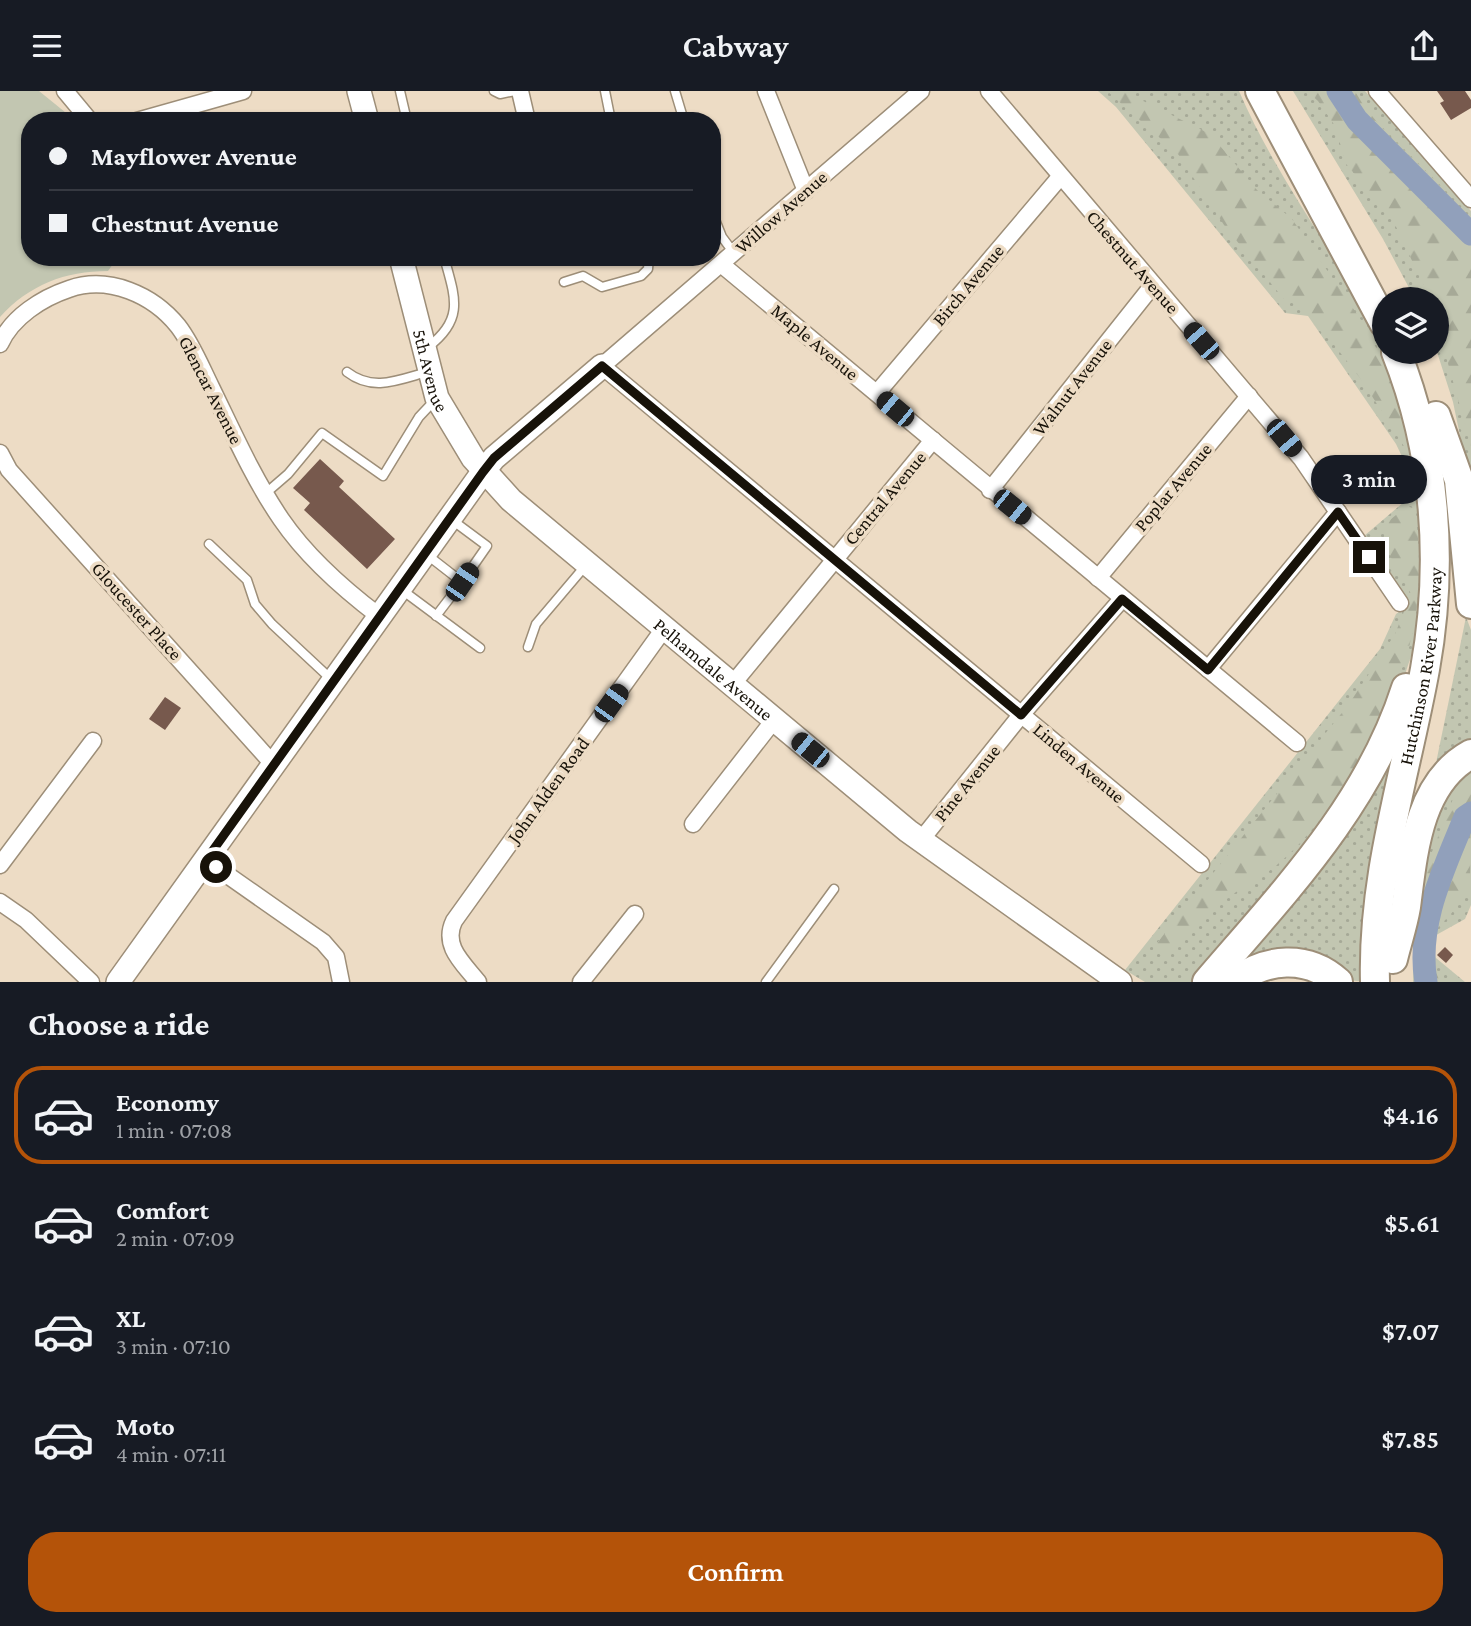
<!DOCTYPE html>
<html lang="en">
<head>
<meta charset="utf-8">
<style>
  :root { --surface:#171b24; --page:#20242c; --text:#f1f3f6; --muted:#9ea1a6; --line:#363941; --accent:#b45309 }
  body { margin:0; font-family:"Crimson Pro",serif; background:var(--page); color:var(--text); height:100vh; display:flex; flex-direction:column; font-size:26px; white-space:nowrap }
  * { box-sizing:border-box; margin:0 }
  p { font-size:23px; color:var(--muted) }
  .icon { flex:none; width:38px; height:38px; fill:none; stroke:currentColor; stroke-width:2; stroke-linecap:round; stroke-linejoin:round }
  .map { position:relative; height:891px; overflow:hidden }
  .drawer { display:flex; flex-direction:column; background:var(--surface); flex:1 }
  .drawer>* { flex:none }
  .banner { position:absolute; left:21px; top:21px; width:700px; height:154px; border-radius:28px; box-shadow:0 2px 5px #0004; display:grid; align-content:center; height:154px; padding:0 28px; background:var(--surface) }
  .fabs { position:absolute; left:1372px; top:196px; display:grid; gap:14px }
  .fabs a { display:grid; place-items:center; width:77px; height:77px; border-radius:50%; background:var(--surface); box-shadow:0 2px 5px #0004; font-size:35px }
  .end { position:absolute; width:32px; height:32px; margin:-16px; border:9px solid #171209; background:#fff; box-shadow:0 0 0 4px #fff }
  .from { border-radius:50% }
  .bubble { position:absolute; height:49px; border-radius:24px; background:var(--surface); box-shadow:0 2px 5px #0004; font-size:23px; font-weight:600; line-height:49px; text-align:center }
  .car { position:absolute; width:21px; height:42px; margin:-21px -10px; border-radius:9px; box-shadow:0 0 5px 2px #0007; background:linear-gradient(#222 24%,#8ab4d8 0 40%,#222 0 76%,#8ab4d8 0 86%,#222 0) }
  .banner b { display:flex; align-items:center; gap:24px; height:66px; font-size:26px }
  .banner b+b { border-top:2px solid var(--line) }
  .banner i { width:18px; height:18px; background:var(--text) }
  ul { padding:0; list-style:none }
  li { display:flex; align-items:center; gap:21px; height:98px; margin:0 14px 10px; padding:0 14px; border:4px solid transparent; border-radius:28px }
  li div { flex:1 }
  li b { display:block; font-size:26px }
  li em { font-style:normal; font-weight:600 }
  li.active { border-color:var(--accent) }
  li>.icon { width:63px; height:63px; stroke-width:1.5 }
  h2 { padding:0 28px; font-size:32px; line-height:84px }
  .primary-button { display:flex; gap:14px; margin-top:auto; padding:14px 28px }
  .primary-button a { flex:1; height:80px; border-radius:28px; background:var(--accent); color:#fff; font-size:28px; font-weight:600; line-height:80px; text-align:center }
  header { display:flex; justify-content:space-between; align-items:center; height:91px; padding:0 28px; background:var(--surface); font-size:32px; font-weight:600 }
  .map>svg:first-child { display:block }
</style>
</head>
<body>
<header><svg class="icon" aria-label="menu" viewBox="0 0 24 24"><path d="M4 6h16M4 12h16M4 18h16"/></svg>Cabway<svg class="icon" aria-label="share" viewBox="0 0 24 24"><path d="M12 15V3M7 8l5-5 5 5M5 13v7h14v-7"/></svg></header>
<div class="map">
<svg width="1471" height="891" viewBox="0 0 1471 891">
  <defs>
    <pattern id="grass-dots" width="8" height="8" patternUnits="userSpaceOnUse" patternTransform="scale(1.75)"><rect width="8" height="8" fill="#c2c6b1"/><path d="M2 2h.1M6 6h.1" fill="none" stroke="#a6a997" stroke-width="1.8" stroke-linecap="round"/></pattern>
    <pattern id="forest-firs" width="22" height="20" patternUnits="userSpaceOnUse" patternTransform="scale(1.75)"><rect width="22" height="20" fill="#c2c6b1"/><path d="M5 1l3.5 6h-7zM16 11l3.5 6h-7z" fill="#a6a997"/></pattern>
  </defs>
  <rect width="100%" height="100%" fill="#eddcc5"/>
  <g fill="url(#grass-dots)">
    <path d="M1098 0H1239C1277 89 1339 166 1384 252V261H1389L1425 417 1422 509 1411 565 1397 608 1366 678 1192 891H1145L1125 879 1380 558 1396 523 1406 516 1408 510 1364 445 1418 399 1396 353 1308 225 1285 222 1116 16Z"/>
    <path d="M1293 0H1365L1471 120V430L1467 378 1453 311 1437 261V208H1415L1383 148Z"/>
    <path d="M1466 526 1471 539V658L1443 677 1436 672Z"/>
    <path d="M1387 669 1395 671 1365 891 1234 874Z"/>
    <path d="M1471 675V814L1465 828 1429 848 1436 867 1465 891H1413L1414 810 1421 770 1448 697Z"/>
  </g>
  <g fill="url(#forest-firs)">
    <path d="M1107 0H1123L1210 43 1257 99 1292 128 1363 232 1381 266 1395 299 1412 368 1363 291 1301 211H1286L1224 134 1178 63Z"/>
    <path d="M1307 0H1355C1384 52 1443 84 1471 137V355L1437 233V208H1430L1391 125 1346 73 1335 35 1318 10Z"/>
    <path d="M1407 415 1415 418C1421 461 1421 514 1409 556 1389 625 1334 727 1278 773 1263 786 1245 794 1229 806 1208 822 1189 841 1171 860L1159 863 1153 857 1349 613 1395 543 1411 503 1384 454 1385 433Z"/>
    <path d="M1471 691 1470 794 1451 823 1424 851 1440 891H1421L1416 839 1430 766 1456 700Z"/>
  </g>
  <path fill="#c2c6b1" d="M0 0H39L76 30H30V166H118L108 180C65 180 29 194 0 226Z"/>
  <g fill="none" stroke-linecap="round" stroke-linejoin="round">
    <g stroke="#91a0bb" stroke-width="23">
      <path d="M1338 0 1357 29 1471 143"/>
      <path d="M1426 891C1416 833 1444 778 1465 726L1471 722"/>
    </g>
  </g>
  <g fill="#77594d">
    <path d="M1437 0H1465L1471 9V17L1451 29 1440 12 1444 10Z"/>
    <path d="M320 368 344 390 339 396 395 448 367 478 304 419 310 412 293 397Z"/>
    <path d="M165 606 181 617 165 639 149 628Z"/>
    <path d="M1445 856 1453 864 1446 872 1437 864Z"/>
  </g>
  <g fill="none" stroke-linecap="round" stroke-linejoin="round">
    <g stroke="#9d8e78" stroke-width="11">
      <g id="lane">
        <path d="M400 0 407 30"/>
        <path d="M494 0 500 3 515 0"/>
        <path d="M605 0 611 30"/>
        <path d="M675 0 684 30"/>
        <path d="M712 121 722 146 734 162"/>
        <path d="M564 191 583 185 602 196 641 185 648 178 649 166"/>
        <path d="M428 256C465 228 455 206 444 166"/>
        <path d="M347 281C373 301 398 289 427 281"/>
        <path d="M266 402 288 383 322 342 383 385 419 326 435 309"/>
        <path d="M452 429 487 455 462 491"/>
        <path d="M209 453 247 489 255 513 272 533 332 589"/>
        <path d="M426 463 462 491 436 525"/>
        <path d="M402 499 480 557"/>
        <path d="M528 556 536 533 586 474"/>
        <path d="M766 891 834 798"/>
      </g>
    </g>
    <g stroke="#9d8e78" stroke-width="19">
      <g id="street">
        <path d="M65 0 90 30"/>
        <path d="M520 0 527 30"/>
        <path d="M766 0 806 100"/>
        <path d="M921 0 602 275 1201 773"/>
        <path d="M989 0 1301 367 1400 512"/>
        <path d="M1377 0 1471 108"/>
        <path d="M137 30 243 0"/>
        <path d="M721 173 1297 652"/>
        <path d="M0 253C12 226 42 207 69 198 109 184 153 204 178 235 192 253 201 276 211 296 233 341 253 387 281 428 307 466 342 497 379 525"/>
        <path d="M877 302 1060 86"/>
        <path d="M0 362 9 379 273 673"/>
        <path d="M990 399 1153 194"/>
        <path d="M1098 487 1249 305"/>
        <path d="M1208 578 1338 421"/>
        <path d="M731 595 933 349"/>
        <path d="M693 733 774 629"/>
        <path d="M921 749 1021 624 1122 508"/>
        <path d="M206 769 323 851 336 866 341 891"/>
        <path d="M0 774 93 650"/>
        <path d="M0 811 26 829 91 891"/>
        <path d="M478 891C463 872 442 855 454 830L663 539"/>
        <path d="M581 891 635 823"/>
      </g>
    </g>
    <g stroke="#9d8e78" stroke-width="26">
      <g id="secondary">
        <path d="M359 0 367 30"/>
        <path id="s1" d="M401 166 437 307 473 367 511 409 908 740 1120 891"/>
        <path d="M118 891 483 381 494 367 602 275"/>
      </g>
    </g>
    <g stroke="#9d8e78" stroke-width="32">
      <g id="highway">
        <path d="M1260 0 1384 232"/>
        <path d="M1436 325 1459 389 1471 513"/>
        <path d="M1393 868C1397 851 1403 834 1406 816 1413 762 1418 692 1471 663"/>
        <path d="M1207 891C1285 800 1369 713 1406 597"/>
        <path d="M1234 891C1266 867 1307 863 1338 891"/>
        <path id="s2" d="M1375 891C1372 783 1406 683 1425 578 1444 472 1436 361 1396 261"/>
      </g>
    </g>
    <use href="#lane" stroke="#fff" stroke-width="8"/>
    <use href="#street" stroke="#fff" stroke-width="16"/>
    <use href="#secondary" stroke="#fff" stroke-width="23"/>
    <use href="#highway" stroke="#fff" stroke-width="28"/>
  </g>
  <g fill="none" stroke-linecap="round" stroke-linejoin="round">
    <path stroke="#171209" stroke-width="9" d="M216 776 206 769 483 381 494 367 602 275 1021 624 1122 508 1208 579 1338 421 1369 466"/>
  </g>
  <g text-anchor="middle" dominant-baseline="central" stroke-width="7" stroke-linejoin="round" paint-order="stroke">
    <g font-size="19" fill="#171209" stroke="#eddcc5">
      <text transform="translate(781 121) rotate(-41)">Willow Avenue</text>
      <text transform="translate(1133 171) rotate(49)">Chestnut Avenue</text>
      <text transform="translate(968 194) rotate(-50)">Birch Avenue</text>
      <text transform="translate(815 251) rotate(40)">Maple Avenue</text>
      <text stroke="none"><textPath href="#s1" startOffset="117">5th Avenue</textPath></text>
      <text transform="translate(1072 296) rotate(-52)">Walnut Avenue</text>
      <text transform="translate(211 299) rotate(63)">Glencar Avenue</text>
      <text transform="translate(1173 396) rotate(-50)">Poplar Avenue</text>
      <text transform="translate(885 407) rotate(-50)">Central Avenue</text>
      <text transform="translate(137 520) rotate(48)">Gloucester Place</text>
      <text stroke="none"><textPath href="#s2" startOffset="320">Hutchinson River Parkway</textPath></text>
      <text stroke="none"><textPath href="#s1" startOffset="536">Pelhamdale Avenue</textPath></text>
      <text transform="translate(1079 672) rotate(40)">Linden Avenue</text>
      <text transform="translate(967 692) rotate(-51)">Pine Avenue</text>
      <text transform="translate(548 699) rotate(-54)">John Alden Road</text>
    </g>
  </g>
</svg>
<div class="fabs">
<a><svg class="icon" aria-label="layers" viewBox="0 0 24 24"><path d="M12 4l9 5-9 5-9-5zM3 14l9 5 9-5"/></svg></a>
</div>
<i class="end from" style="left:216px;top:776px"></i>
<i class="end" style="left:1369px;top:466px"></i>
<div class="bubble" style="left:1311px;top:364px;width:116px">3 min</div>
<i class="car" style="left:1201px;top:250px;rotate:319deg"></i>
<i class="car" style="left:895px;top:318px;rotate:310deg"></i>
<i class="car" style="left:1284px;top:347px;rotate:140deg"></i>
<i class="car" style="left:1012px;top:416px;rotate:129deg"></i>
<i class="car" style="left:462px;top:491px;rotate:34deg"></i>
<i class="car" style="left:611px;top:612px;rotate:36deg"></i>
<i class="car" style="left:810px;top:659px;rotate:309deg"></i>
<div class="banner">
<b><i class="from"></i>Mayflower Avenue</b>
<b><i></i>Chestnut Avenue</b>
</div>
</div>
<section class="drawer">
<h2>Choose a ride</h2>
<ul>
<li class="active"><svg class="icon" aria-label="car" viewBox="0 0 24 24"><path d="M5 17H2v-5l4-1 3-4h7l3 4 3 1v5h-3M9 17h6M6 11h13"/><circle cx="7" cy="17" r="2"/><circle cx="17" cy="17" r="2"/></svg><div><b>Economy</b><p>1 min · 07:08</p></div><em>$4.16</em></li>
<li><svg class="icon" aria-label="car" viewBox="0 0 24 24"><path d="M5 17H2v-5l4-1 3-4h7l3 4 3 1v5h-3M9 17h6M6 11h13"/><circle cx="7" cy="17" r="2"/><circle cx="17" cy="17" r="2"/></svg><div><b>Comfort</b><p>2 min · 07:09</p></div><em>$5.61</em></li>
<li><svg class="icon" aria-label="car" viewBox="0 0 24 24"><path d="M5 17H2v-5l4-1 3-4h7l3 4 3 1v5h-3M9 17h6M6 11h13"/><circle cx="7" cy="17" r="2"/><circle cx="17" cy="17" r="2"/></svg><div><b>XL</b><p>3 min · 07:10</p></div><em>$7.07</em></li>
<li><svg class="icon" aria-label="car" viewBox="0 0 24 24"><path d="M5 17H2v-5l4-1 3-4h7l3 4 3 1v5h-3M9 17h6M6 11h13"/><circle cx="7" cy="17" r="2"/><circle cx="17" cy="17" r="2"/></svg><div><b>Moto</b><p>4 min · 07:11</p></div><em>$7.85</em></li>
</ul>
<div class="primary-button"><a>Confirm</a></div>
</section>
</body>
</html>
